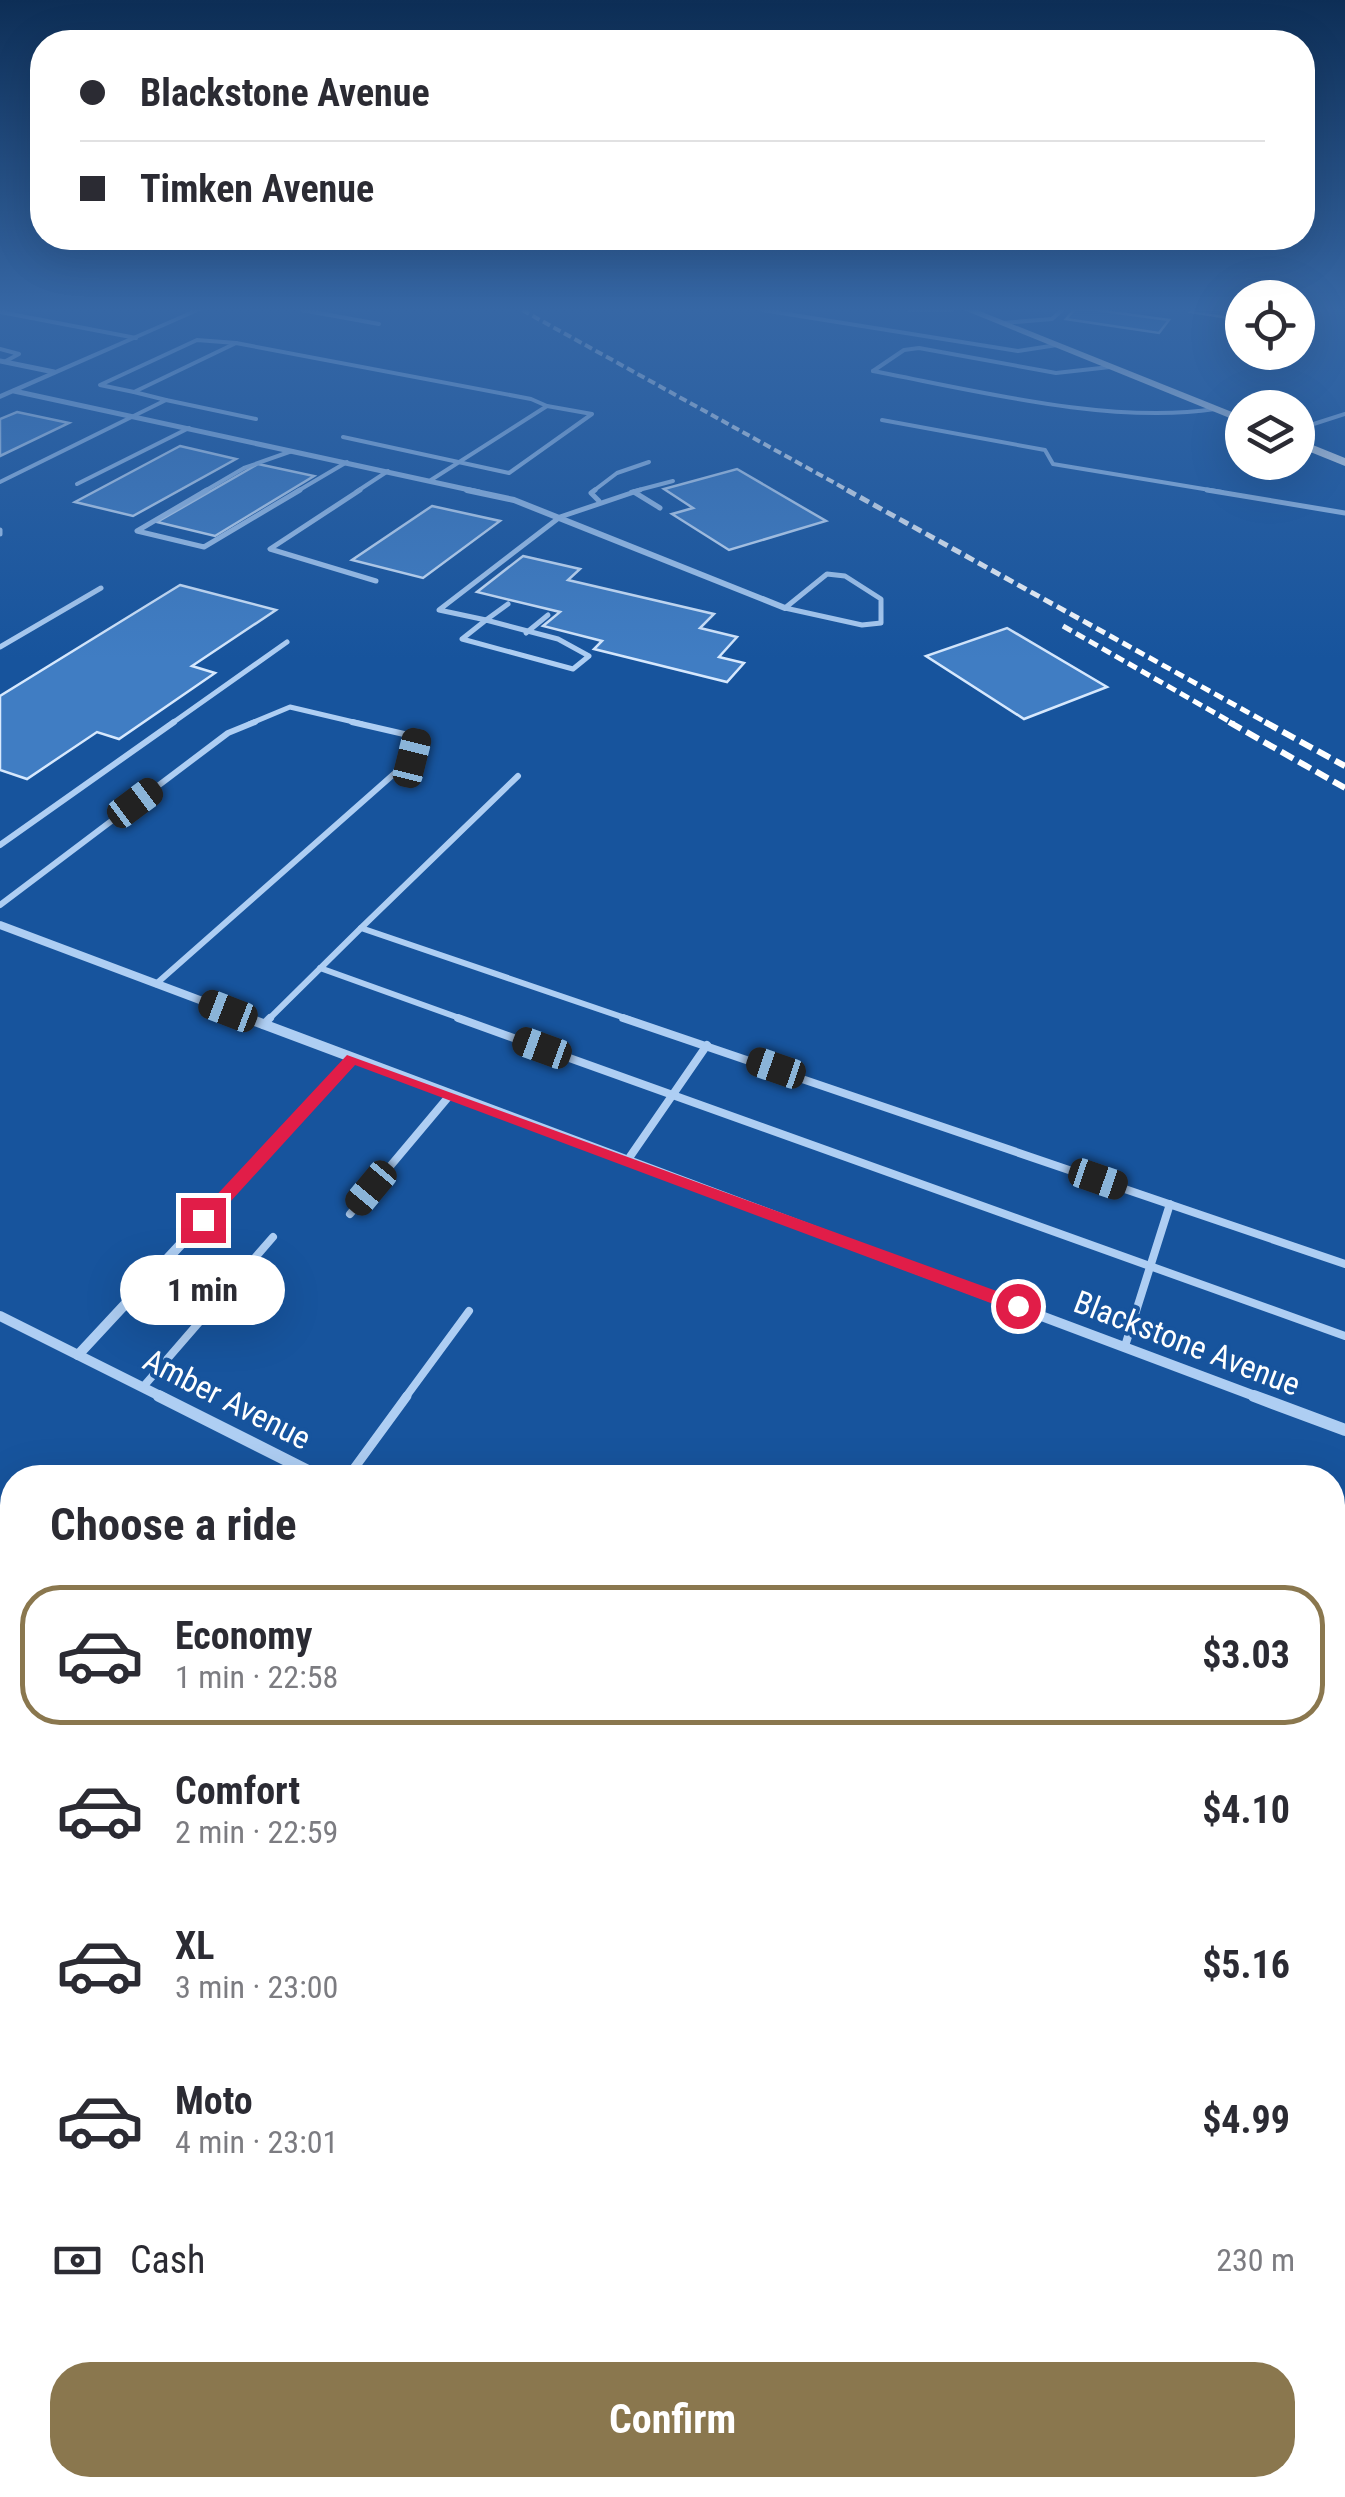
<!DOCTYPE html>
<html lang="en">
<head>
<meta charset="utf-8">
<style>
  :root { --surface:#fff; --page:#f2f2f3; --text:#2b2b33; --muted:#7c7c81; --line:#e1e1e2; --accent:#8a774e }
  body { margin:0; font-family:"Roboto Condensed",sans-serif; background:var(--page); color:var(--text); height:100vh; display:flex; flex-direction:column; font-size:38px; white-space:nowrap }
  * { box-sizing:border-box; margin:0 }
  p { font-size:32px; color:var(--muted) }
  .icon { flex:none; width:55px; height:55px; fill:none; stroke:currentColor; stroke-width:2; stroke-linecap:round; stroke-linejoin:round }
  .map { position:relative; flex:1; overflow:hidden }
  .details { position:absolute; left:0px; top:1465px; width:1345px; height:1032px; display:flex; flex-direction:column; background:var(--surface); border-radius:40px 40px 0 0; box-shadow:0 10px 40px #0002 }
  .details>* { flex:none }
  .guide { position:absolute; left:30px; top:30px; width:1285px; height:220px; border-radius:40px; box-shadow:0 10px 40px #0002; display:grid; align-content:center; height:220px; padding:0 50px; background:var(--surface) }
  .fabs { position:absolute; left:1225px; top:280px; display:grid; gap:20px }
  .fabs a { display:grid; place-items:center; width:90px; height:90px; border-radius:50%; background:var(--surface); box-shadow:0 10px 40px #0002; font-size:50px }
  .end { position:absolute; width:45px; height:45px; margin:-22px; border:12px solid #e11d48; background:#fff; box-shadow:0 0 0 5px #fff }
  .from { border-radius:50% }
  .bubble { position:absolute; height:70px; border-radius:35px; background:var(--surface); box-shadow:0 10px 40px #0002; font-size:32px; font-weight:700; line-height:70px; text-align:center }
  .car { position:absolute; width:30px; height:60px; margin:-30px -15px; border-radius:12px; box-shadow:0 0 8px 2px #0007; background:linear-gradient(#222 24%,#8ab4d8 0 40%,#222 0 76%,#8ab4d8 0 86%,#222 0) }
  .guide b { display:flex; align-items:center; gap:35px; height:95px; font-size:38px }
  .guide b+b { border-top:2px solid var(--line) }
  .guide i { width:25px; height:25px; background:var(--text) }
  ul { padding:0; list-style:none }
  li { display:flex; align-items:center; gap:30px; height:140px; margin:0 20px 15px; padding:0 30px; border:5px solid transparent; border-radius:40px }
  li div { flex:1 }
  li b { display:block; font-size:38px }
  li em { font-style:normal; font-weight:700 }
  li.current { border-color:var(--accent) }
  li>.icon { width:90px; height:90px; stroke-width:1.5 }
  h2 { padding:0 50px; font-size:45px; line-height:120px }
  .pay { display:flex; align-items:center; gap:25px; height:110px; padding:0 50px; font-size:38px }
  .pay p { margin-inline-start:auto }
  .cta { display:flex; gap:20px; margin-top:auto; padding:20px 50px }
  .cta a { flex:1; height:115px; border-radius:40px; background:var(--accent); color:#fff; font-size:40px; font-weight:700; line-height:115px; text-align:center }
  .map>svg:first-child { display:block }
</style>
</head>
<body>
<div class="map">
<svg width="1345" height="2497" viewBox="0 0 1345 2497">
  <rect width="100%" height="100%" fill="#17549d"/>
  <g fill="#407dc3" stroke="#d6e8fd" stroke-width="2.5">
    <path d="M1074 310H1096L1169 320 1159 333 1066 319Z"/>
    <path d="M1192 310H1242V320L1190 312Z"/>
    <path d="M17 412 69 423 0 456V419Z"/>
    <path d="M180 446 236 459 133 516 75 502Z"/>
    <path d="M258 464 314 476 215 536 157 522Z"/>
    <path d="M737 469 826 521 729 550 672 514 693 508 664 489Z"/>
    <path d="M432 506 500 521 423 578 352 560Z"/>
    <path d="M523 556 580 569 568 580 714 614 700 628 737 637 719 657 744 663 727 682 594 649 602 641 543 626 560 612 477 592Z"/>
    <path d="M180 585 276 610 192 666 215 673 119 739 97 732 27 779 0 770V696Z"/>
    <path d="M1007 628 1107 687 1024 719 926 656Z"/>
  </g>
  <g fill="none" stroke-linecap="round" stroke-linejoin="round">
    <g stroke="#aecef3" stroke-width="4">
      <path d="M302 310 379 324"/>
      <path d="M762 310 1018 351 1057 345"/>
      <path d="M909 310H952"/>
      <path d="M0 312 136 338"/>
      <path d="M1002 323 1052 319 1062 310"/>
      <path d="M0 349 19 354 4 362"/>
      <path d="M873 371C977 391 1112 425 1215 409"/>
      <path d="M873 371 904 350 919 348 1056 373 1110 367"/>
      <path d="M134 392 100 385 197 340 236 343"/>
      <path d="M166 400 256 419"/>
      <path d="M882 420 1045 450 1053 464 1222 492"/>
      <path d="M1298 429 1345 414"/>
      <path d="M343 437 509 473 592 414 547 406"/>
      <path d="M0 482 166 400 134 392 236 343 531 399 547 406 431 480"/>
      <path d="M77 484 189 428"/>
      <path d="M203 492 244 468 292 451"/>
      <path d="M296 492 347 462"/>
      <path d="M356 492 388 471"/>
      <path d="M592 492 617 473 649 462"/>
      <path d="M631 492 673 481"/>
    </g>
    <g stroke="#aecef3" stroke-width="5">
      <path d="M207 490 137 531 204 547 300 490"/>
      <path d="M360 490 270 549 376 581"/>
      <path d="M595 490 591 493 599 501"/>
      <path d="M1207 490 1345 513"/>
      <path d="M634 492 660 508"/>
      <path d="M0 530V534"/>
      <path d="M827 574 845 576 881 599V623L862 625 785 608Z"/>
      <path d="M486 620 558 639 589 656 573 669 462 639Z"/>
      <path d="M486 620 439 610 560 517 640 490"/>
      <path d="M486 620 508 604"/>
      <path d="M526 633 548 615"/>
      <path d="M0 647 101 588"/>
      <path d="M171 724 287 642"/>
      <path d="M249 724 290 707 362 724"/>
    </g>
    <g stroke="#aecef3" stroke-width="6">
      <path d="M0 845 174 722"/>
      <path d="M0 905 228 733 255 722"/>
      <path d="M361 928 518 776"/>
      <path d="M320 968 465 1020"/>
      <path d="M156 984 412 758 417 737 352 722"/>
      <path d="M268 1020 361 928 631 1020"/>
    </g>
    <g stroke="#aecef3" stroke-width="8">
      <path d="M458 1018 1345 1336"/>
      <path d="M623 1018 1345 1264"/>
      <path d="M263 1025 270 1018"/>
      <path d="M627 1161 707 1045"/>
      <path d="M350 1214 450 1095"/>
      <path d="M1125 1346 1170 1204"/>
      <path d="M143 1387 273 1237"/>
      <path d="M405 1398 469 1311"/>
    </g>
    <path stroke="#aecef3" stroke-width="9" d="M347 1478 407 1396"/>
    <path stroke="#aecef3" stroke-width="11" d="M978 2485 996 2497"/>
    <g stroke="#aecef3" stroke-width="5">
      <path d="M0 361 54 372"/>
      <path d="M14 391 479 492"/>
    </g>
    <path stroke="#aecef3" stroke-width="6" d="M467 490 514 500 785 608"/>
    <path stroke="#aecef3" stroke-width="8" d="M0 925 253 1020"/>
    <g stroke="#aecef3" stroke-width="10">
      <path d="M247 1018 1260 1398"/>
      <path d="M0 1316 164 1398"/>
      <path d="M78 1355 353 1059"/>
    </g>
    <g stroke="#aecef3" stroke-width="12">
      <path d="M159 1396 322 1478"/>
      <path d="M1254 1396 1345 1430"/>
    </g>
    <path stroke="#aecef3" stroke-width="16" d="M1332 1983 1345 1990"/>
    <path fill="#aecef3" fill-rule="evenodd" d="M193 310H202L0 399V394Z"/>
    <g fill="#fafcff" fill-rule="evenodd">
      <path d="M964 310H977L1242 416V423Z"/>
      <path d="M1298 439 1345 458V466L1298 447Z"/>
    </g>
    <path stroke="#fff" stroke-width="4" stroke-dasharray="8 4" stroke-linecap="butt" d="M522 310 851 492"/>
    <g stroke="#fff" stroke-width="5" stroke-dasharray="10 5" stroke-linecap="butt">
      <path d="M847 490 1269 724"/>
      <path d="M1063 626 1234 724"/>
    </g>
    <g stroke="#fff" stroke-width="6" stroke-dasharray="14 6" stroke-linecap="butt">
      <path d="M1229 722 1345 788"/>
      <path d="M1265 722 1345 766"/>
    </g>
  </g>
  <linearGradient id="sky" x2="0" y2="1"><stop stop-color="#0d2e56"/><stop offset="0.47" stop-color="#3667a5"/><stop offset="1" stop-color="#3667a5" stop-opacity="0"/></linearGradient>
  <rect width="1345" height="659" fill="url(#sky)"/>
  <path fill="#e11d48" d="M347 1055 1024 1301 1026 1306 1018 1313 1012 1311 355 1065 209 1225H197V1216Z"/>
  <g text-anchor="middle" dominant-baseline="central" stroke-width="8" stroke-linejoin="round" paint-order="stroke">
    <g font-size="32" fill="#fff" stroke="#17549d">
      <text transform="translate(1187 1343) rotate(21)">Blackstone Avenue</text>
      <text transform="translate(227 1399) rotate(27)">Amber Avenue</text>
    </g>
  </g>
</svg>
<div class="fabs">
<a><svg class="icon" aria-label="locate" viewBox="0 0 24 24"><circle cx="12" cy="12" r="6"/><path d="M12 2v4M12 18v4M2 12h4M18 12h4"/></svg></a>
<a><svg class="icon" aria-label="layers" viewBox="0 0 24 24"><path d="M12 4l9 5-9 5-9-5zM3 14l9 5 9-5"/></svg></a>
</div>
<i class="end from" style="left:1018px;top:1306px"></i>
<i class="end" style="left:203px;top:1220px"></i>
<div class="bubble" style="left:120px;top:1255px;width:165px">1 min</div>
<i class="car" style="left:412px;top:758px;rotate:14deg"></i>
<i class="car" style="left:135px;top:803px;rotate:53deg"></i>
<i class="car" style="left:228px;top:1011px;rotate:291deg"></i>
<i class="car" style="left:542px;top:1048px;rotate:290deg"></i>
<i class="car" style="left:776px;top:1068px;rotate:289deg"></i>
<i class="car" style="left:1098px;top:1179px;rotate:109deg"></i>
<i class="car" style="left:371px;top:1188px;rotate:220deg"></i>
<div class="guide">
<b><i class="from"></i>Blackstone Avenue</b>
<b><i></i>Timken Avenue</b>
</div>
<section class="details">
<h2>Choose a ride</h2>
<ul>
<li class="current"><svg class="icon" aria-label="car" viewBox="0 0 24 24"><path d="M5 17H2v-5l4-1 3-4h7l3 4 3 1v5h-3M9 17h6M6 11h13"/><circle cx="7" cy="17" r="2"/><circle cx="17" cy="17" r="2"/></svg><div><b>Economy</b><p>1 min · 22:58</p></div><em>$3.03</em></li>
<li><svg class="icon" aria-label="car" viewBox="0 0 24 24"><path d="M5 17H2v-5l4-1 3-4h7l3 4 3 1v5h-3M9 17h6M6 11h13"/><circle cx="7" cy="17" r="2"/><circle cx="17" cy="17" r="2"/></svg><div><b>Comfort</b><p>2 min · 22:59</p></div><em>$4.10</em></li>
<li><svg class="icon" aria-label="car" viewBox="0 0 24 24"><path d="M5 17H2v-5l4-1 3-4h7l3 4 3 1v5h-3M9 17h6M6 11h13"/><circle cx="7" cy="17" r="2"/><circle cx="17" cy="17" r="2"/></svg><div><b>XL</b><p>3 min · 23:00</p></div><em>$5.16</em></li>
<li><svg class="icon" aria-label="car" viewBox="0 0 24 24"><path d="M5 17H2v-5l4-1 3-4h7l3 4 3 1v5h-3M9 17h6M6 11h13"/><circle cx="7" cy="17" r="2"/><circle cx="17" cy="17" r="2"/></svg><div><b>Moto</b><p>4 min · 23:01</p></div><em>$4.99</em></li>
</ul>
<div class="pay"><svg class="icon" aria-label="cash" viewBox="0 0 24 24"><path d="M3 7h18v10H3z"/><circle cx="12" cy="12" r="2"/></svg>Cash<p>230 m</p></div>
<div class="cta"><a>Confirm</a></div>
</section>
</div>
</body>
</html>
